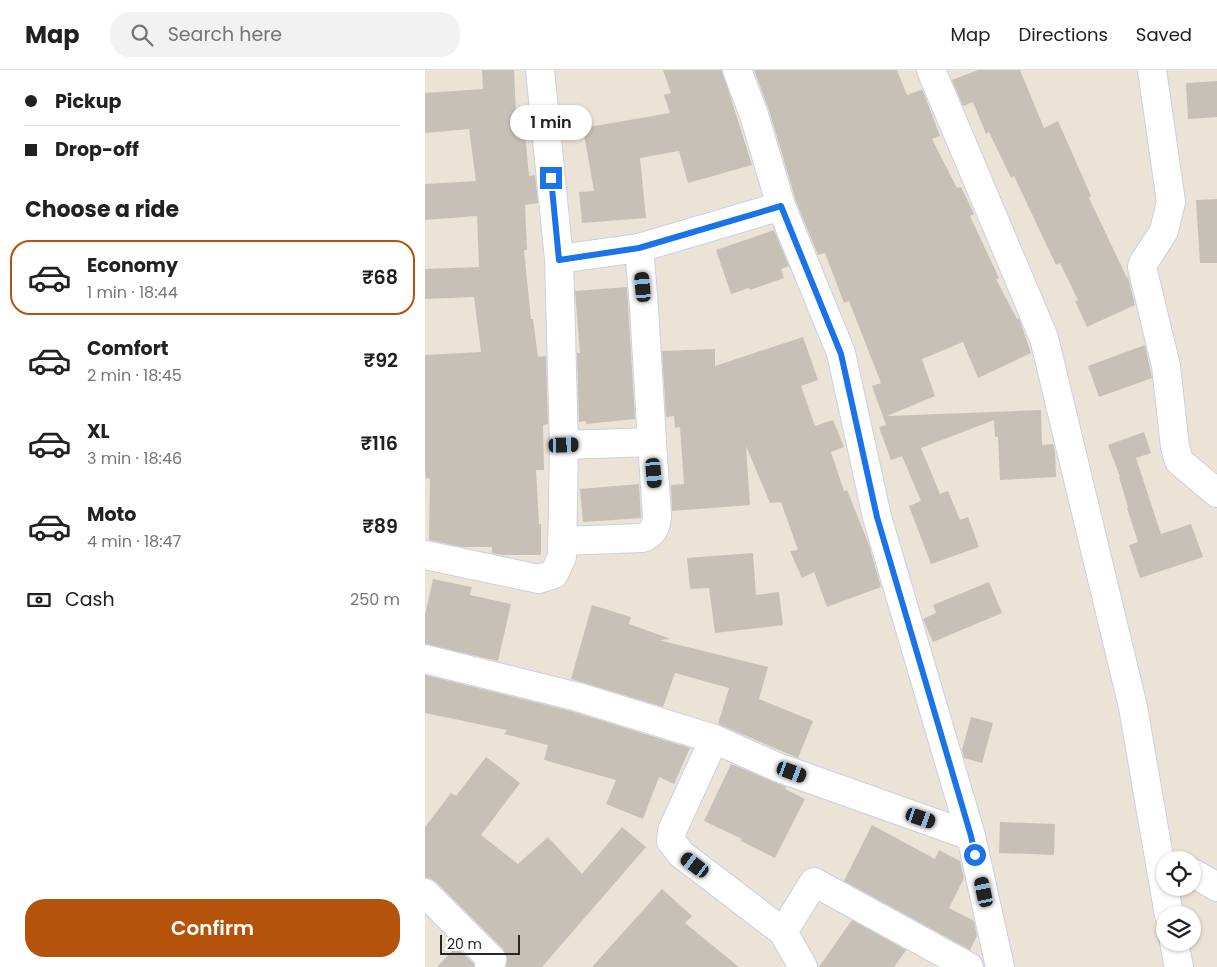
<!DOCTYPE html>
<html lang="en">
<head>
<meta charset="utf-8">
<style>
  :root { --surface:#fff; --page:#f2f2f2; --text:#202124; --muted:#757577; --line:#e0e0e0; --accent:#b45309 }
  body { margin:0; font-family:Poppins,sans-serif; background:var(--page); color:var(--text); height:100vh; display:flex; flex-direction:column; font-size:19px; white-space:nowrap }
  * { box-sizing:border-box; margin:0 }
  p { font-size:16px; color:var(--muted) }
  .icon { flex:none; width:28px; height:28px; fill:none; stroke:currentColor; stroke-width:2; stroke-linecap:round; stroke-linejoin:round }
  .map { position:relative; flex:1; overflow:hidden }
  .details { display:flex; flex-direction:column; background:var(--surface); width:425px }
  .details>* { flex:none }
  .banner { display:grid; align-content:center; height:110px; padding:0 25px; background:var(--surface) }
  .buttons { position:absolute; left:731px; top:781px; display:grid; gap:10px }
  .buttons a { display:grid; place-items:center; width:45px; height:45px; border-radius:50%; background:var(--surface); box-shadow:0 1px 4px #0004; font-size:25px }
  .scale { position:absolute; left:15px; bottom:12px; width:80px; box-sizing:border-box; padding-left:5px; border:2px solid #272727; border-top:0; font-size:14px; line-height:18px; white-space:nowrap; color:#272727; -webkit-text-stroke:4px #fff; paint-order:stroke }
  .end { position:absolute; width:22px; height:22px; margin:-11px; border:6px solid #1a73e8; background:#fff; box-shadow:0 0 0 2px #fff }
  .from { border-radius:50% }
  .bubble { position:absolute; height:35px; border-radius:18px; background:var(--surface); box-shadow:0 1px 4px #0004; font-size:16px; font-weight:600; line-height:35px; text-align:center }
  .car { position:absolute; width:15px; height:30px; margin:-15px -8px; border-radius:6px; box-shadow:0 0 4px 1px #0007; background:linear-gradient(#222 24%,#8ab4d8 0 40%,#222 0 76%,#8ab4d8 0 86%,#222 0) }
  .banner b { display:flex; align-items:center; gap:18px; height:48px; font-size:19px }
  .banner b+b { border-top:1px solid var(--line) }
  .banner i { width:12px; height:12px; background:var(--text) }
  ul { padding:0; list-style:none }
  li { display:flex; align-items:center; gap:15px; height:75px; margin:0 10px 8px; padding:0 15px; border:2px solid transparent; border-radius:20px }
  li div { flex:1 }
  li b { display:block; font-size:19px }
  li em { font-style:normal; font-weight:600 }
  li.selected { border-color:var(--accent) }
  li>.icon { width:45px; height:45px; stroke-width:1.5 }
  h2 { padding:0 25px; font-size:22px; line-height:60px }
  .pay { display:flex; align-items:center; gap:12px; height:55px; padding:0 25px; font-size:19px }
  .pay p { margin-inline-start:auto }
  .action { display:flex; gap:10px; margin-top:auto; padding:10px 25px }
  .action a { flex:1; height:58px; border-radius:20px; background:var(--accent); color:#fff; font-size:20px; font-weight:600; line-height:58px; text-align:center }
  header { display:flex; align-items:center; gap:30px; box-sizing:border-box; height:70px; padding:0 25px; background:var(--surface); border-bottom:1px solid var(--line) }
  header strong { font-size:24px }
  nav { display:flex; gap:28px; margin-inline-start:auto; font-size:18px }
  .search { width:350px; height:45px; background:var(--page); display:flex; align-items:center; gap:12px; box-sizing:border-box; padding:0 18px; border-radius:20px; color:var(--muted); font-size:19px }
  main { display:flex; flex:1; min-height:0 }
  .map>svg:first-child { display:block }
</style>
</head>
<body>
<header>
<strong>Map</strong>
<div class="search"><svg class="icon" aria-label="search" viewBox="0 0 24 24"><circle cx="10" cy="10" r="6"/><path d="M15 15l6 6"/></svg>Search here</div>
<nav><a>Map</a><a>Directions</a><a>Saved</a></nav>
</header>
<main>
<section class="details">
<div class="banner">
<b><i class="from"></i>Pickup</b>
<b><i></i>Drop-off</b>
</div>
<h2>Choose a ride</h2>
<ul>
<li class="selected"><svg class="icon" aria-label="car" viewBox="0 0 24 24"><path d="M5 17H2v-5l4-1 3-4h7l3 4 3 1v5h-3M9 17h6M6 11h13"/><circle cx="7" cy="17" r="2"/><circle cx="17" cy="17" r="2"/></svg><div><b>Economy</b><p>1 min · 18:44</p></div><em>₹68</em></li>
<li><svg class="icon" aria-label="car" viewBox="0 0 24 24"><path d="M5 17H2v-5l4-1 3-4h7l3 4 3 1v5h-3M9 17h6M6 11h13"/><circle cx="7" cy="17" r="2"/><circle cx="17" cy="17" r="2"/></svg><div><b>Comfort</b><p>2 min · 18:45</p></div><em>₹92</em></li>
<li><svg class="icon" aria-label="car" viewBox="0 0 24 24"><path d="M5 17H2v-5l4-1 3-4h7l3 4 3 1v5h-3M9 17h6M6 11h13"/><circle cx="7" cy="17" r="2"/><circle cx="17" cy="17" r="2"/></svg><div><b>XL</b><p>3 min · 18:46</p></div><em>₹116</em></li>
<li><svg class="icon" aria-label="car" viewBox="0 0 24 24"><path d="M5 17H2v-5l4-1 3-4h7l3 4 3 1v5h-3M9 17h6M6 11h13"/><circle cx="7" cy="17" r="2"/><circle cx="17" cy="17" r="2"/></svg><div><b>Moto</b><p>4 min · 18:47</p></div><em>₹89</em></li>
</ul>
<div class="pay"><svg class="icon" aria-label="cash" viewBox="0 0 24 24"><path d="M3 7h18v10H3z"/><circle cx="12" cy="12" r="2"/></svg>Cash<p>250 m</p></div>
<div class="action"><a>Confirm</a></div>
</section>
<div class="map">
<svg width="792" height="897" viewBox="0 0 792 897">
  <rect width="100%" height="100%" fill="#ebe3d6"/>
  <g fill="#c6c0b7">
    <path d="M57 0H89L91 43H98L104 106 110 105 113 133 100 135 102 180H99L106 249H108L113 287 121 286 123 354 118 355 119 400H111L114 454H116V485H77L67 483V477H37L4 470 5 408 1 409 0 398V285L56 282 49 227 0 229V199L54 197 52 146 0 150V114L51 111 44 59 0 63V23L58 19Z"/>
    <path d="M238 0H297L327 95 263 113 254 81 215 88 221 148 157 153 154 122 169 121 158 58 245 43 239 25 246 23Z"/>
    <path d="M329 0H472L482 25 496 20 498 21 515 66 507 69 532 118 536 117 549 144 545 146 574 208 571 209 592 249 594 248 606 283 553 308 538 272 497 289 510 326 462 346 616 340 617 375 628 374 630 381 631 407 575 410 573 367H570L569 350 496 378 515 424 523 421 535 450 543 447 554 477 506 494 484 436 496 431 477 386 466 390 454 357 461 355 447 316 456 313 424 231 419 233 400 183 393 185 371 131 344 40Z"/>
    <path d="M553 0H595L619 58 633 51 666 126 664 128 702 208 703 207 710 235 662 257 650 231 653 230 635 193 631 195 589 106 586 108 564 62 561 64 548 32 538 36 527 10Z"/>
    <path d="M792 11V47L763 49 761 13Z"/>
    <path d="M792 129V193H775L771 130Z"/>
    <path d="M349 160 364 196 356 199 359 208 325 220 324 218 306 224 291 180Z"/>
    <path d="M202 217 210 349 161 354V351L154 352 152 283H155L150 221Z"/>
    <path d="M378 267 393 310 376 316 390 356 408 350 419 377 406 382 419 421 422 420 444 475 456 517 402 537 389 502 377 508 365 481 373 480 356 432 345 433 321 376 325 435 247 441 246 415 259 414 255 357 250 358 249 346 241 347 237 281 290 279V296Z"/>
    <path d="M720 275 727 308 674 327 663 296Z"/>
    <path d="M719 362 726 383 711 388 736 464 766 454 778 487 715 508 704 475 713 472 702 438 703 437 694 407H695L683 375Z"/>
    <path d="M214 414 216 448 158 452 155 419Z"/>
    <path d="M328 483 331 525 354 522 358 555 290 563 284 518 265 519 262 488Z"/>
    <path d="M8 509 47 517 45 525 86 534 73 591 0 574V545Z"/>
    <path d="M564 512 577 543 508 572 498 549 511 543 508 535Z"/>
    <path d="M167 535 206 547 204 554 246 569 234 570 343 597 334 629 388 651 373 688 293 654 304 618 250 603 238 637 146 609Z"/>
    <path d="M0 605 149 642 265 678 249 714 234 707 218 749 181 734 191 710 119 690 123 675 79 664 82 660 0 643Z"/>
    <path d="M546 647 568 653 557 693 539 688 537 680Z"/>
    <path d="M61 687 95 713 56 765 93 794 123 767 157 804 197 757 221 777 117 897H81L82 888 78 879 11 812 4 808H0V757L26 723 31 726Z"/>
    <path d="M306 694 361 717 360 719 380 729 350 788 316 771 317 769 279 751Z"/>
    <path d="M575 752 630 754 629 785 574 783Z"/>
    <path d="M447 755 510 789 514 780 535 791 539 808 524 838 549 851 552 866 545 880 419 811Z"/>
    <path d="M237 819 267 846 260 853 314 897H167Z"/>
    <path d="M427 850 481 880 469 897H394Z"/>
    <path d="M31 877 49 894V897H12Z"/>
  </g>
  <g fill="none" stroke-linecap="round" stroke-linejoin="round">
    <g stroke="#cccfe2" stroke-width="30">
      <g id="minor">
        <path d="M312 0 329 45 356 136 416 283 452 447 546 766 575 897"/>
        <path d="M506 0 619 268 708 637 744 845"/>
        <path d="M727 0 746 132 739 161 719 192 717 197 741 296 750 377 754 391 792 423"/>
        <path d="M214 178 356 136"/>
        <path d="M134 189 214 178 219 237 227 372 139 375"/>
        <path d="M137 471 217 468C228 464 231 458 232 446L227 372"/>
        <path d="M0 485 114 509 129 504 137 487 139 375 134 189 115 0"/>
        <path d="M0 589 153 627 289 669 352 697 546 766"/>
        <path d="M289 669 247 761 246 771 256 784 358 862 389 812 544 897"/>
        <path d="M768 803 792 817"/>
        <path d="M0 823 67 890 64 897"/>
        <path d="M358 862 378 897"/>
        <path d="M749 872 754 897"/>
      </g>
    </g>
    <use href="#minor" stroke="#fff" stroke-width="28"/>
  </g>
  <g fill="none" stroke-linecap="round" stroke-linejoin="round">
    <path stroke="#1a73e8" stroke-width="6" d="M126 108 134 190 214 178 356 136 416 284 452 447 546 766 550 785"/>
  </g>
</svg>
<div class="buttons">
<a><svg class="icon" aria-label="locate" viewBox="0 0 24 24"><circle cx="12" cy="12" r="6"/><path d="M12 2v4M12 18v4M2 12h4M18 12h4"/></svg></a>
<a><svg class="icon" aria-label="layers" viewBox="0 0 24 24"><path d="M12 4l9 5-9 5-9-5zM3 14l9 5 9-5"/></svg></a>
</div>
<div class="scale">20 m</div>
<i class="end from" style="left:550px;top:785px"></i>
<i class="end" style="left:126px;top:108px"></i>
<div class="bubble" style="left:85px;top:35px;width:82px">1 min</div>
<i class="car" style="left:218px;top:217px;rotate:355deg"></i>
<i class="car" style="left:139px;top:375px;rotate:88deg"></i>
<i class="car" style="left:229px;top:403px;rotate:175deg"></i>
<i class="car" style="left:367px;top:702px;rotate:110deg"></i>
<i class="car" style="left:496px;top:748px;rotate:109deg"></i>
<i class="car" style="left:270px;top:795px;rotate:307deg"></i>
<i class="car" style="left:559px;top:822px;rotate:348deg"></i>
</div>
</main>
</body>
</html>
